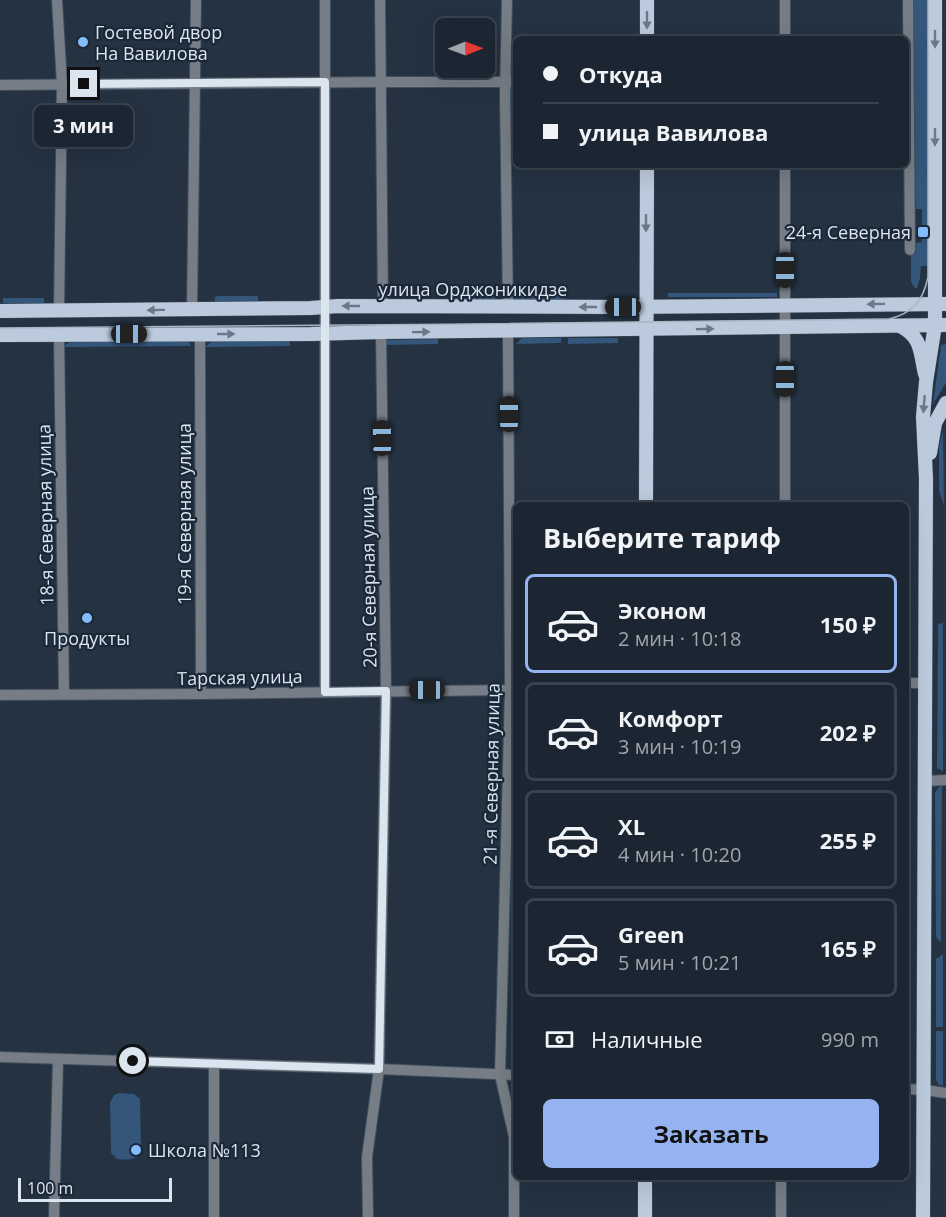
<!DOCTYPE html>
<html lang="ru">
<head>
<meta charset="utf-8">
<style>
  :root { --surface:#1b2632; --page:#242e3a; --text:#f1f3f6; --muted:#a0a5ac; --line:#39434d; --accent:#95b2f1 }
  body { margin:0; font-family:"Open Sans",sans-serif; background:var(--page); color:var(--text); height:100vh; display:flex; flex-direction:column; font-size:22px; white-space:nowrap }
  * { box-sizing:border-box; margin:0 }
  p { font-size:20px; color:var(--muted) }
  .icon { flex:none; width:33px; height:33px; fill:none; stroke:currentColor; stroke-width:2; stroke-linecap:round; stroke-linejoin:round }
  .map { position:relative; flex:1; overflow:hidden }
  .panel { position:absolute; left:513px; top:502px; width:396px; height:678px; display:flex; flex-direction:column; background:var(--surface); border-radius:9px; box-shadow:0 6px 24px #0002,0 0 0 2px var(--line) }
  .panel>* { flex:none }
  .top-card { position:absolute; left:513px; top:36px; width:396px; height:132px; border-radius:9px; box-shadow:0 6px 24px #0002,0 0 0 2px var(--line); display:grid; align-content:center; height:132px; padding:0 30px; background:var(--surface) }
  .needle { width:39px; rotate:89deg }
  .controls { position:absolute; left:435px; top:18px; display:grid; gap:12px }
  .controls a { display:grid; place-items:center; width:60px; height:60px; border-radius:9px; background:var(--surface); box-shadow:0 6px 24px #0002,0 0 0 2px var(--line); font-size:30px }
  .scale { position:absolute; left:18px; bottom:15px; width:154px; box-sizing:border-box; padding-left:6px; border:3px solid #dbe5ef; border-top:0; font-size:16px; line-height:21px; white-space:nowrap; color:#dbe5ef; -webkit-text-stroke:4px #1a2838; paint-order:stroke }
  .end { position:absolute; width:27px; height:27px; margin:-14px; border:8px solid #dbe5ef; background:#111; box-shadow:0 0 0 3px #111 }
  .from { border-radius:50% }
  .bubble { position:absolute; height:42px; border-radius:9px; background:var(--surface); box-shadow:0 6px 24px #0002,0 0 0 2px var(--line); font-size:20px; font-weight:700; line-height:42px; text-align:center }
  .car { position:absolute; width:18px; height:36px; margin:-18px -9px; border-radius:8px; box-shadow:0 0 4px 2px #0007; background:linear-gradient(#222 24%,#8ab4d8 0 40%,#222 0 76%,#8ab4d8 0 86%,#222 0) }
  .top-card b { display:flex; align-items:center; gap:21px; height:57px; font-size:22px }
  .top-card b+b { border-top:2px solid var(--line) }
  .top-card i { width:15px; height:15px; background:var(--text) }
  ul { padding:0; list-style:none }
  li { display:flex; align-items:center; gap:18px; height:99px; margin:0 12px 9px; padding:0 18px; border:3px solid var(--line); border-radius:9px }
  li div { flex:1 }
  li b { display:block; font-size:22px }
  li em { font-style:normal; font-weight:700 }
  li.on { border-color:var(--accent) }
  li>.icon { width:54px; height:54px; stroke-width:1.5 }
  h2 { padding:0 30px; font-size:27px; line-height:72px }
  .pay { display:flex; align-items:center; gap:15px; height:66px; padding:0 30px; font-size:22px }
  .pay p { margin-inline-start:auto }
  .cta { display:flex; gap:12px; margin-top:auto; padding:12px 30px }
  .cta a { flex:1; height:69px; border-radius:9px; background:var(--accent); color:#111; font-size:24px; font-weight:700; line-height:69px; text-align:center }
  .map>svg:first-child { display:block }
</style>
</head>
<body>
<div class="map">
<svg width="946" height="1217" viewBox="0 0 946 1217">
  <rect width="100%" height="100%" fill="#243242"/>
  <g fill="#34567b">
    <path d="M913 0H931V263L927 266H921L920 278 917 288H915L911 282V253H916V243L922 242V209H916L913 121Z"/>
    <path d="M497 293V299L454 300V294Z"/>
    <path d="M513 293H565L566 299H514Z"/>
    <rect x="668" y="293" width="109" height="4"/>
    <path d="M218 296H258V301L215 302V297Z"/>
    <rect x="3" y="298" width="41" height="5"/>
    <path d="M522 338H561V343L516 344Z"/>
    <path d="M568 338H618V343L568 344Z"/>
    <path d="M438 339V344L384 345 383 340Z"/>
    <path d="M290 340V346L205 347 212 341Z"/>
    <path d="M184 341 189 342 191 346 65 347V345L71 342Z"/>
    <path d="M946 344V383L933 404 941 345Z"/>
    <path d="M943 431 944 505 939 491V447Z"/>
    <path d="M943 623V771L937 768 938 624Z"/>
    <path d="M941 786H942L941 942 937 939 936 936 935 793 938 788Z"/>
    <path d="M943 954V1027H936V959Z"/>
    <path d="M936 1031H943V1086L939 1085 936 1080Z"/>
    <path d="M119 1093 134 1094 140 1099 141 1150C138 1161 127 1160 117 1159L111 1153 110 1103 114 1095Z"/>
  </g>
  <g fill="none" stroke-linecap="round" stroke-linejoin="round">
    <g stroke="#414f5e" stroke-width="12">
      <g id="minor">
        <path d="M57 0 62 84 59 311"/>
        <path d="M325 0V692"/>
        <path d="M380 0 383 306"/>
        <path d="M507 0 505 96 508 307"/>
        <path d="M908 0 910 250"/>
        <path d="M785 39V0"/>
        <path d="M0 85 382 82H516"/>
        <path d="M192 309 196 0"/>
        <path d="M508 331 510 690 500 1075 514 1137V1217"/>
        <path d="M200 334 201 694"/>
        <path d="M59 335 64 694"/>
        <path d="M785 506V165"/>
        <path d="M906 683H926"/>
        <path d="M0 695 201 694 516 690"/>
        <path d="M926 781 946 780"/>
        <path d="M0 1057 379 1069 516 1075"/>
        <path d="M906 1089 925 1090 946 1093"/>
        <path d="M781 1178V1217"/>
        <path d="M54 1217 58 1060"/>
        <path d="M214 1217V1064"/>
        <path d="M368 1217 367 1157 379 1069 386 691 381 332"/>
      </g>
    </g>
    <g stroke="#414f5e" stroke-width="15">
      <g id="major">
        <path d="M647 39V0"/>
        <path d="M0 311 311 308 338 306 623 307 946 304"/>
        <path d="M900 326C922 337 920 352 925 374"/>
        <path d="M0 335 311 334 381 332 946 325"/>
        <path d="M930 453 935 423 946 403"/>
        <path d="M646 506 647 165"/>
        <path d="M645 1217V1178"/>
        <path d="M923 1217 926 479 923 417 926 382 935 325V0"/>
      </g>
    </g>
    <use href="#minor" stroke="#767d86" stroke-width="10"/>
    <use href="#major" stroke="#bbcadc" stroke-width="14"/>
    <path stroke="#abb6c2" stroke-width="1.5" d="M0 328C296 325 593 324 889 319 913 313 923 301 928 277V0"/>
  </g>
  <defs><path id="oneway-solid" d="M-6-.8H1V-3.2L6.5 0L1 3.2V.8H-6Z" transform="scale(1.5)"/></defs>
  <g fill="#6a798a">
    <use href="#oneway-solid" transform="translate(647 20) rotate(90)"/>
    <use href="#oneway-solid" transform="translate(935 39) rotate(90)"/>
    <use href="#oneway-solid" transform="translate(935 137) rotate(90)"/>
    <use href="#oneway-solid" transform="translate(646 223) rotate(90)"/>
    <use href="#oneway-solid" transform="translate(876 304) rotate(179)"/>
    <use href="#oneway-solid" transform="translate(351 306) rotate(-180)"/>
    <use href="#oneway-solid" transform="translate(588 307) rotate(180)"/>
    <use href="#oneway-solid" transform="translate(156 310) rotate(179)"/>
    <use href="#oneway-solid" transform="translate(705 329) rotate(-1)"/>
    <use href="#oneway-solid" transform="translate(421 332) rotate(-1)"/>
    <use href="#oneway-solid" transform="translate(226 334)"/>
    <use href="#oneway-solid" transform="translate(924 404) rotate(95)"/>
  </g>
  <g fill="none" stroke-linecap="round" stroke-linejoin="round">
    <path stroke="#dbe5ef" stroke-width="8" d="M84 84 325 82V692L386 691 379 1069 133 1061"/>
  </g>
  <g fill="#84bcfb" stroke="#1a2838" stroke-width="2">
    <circle cx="83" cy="42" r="6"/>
    <rect x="917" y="226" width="12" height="12" rx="3"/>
    <circle cx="87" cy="618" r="6"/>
    <circle cx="136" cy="1150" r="6"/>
  </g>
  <g text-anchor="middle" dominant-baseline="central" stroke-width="4.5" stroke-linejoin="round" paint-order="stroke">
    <g font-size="18" fill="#dbe5ef" stroke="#1a2838" text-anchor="start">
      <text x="95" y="32">Гостевой двор<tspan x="95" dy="21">На Вавилова</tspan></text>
      <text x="911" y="232" text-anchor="end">24-я Северная</text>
      <text x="87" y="638" text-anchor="middle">Продукты</text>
      <text x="148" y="1150">Школа №113</text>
    </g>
    <g font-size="18" fill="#dbe5ef" stroke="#1a2838">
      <text x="473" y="289">улица Орджоникидзе</text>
      <text transform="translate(184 514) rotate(-90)">19-я Северная улица</text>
      <text transform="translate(45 515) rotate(-91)">18-я Северная улица</text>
      <text transform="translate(368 577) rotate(-91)">20-я Северная улица</text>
      <text transform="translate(240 677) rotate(-1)">Тарская улица</text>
      <text transform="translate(491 774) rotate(-89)">21-я Северная улица</text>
    </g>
  </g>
</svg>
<div class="controls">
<a><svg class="needle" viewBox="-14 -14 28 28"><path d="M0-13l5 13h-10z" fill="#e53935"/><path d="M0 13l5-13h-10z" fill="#a0a5ac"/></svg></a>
</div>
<div class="scale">100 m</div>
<i class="end from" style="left:133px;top:1061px"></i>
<i class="end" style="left:84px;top:84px"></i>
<div class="bubble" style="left:34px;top:105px;width:99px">3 мин</div>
<i class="car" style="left:785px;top:270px;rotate:180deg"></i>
<i class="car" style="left:623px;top:307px;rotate:270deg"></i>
<i class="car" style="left:129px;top:334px;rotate:90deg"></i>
<i class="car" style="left:785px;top:379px;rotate:180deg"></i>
<i class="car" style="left:509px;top:414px;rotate:0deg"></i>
<i class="car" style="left:382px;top:438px;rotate:359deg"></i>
<i class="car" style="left:427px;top:690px;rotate:270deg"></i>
<div class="top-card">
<b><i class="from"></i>Откуда</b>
<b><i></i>улица Вавилова</b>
</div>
<section class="panel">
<h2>Выберите тариф</h2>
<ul>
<li class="on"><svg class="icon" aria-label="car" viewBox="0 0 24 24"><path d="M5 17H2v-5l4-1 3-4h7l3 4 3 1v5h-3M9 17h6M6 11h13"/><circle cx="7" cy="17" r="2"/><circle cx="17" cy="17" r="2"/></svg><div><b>Эконом</b><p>2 мин · 10:18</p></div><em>150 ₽</em></li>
<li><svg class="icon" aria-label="car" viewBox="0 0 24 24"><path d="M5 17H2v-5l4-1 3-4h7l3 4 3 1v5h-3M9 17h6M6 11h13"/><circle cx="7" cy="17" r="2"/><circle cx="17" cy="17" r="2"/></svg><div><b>Комфорт</b><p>3 мин · 10:19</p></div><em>202 ₽</em></li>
<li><svg class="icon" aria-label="car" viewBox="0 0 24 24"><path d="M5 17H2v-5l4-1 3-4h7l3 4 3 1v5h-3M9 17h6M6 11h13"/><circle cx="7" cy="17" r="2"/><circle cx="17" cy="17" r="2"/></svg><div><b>XL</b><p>4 мин · 10:20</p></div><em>255 ₽</em></li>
<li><svg class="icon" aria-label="car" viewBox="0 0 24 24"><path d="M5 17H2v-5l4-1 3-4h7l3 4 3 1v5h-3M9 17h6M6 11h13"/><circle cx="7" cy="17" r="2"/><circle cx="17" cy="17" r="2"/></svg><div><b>Green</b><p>5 мин · 10:21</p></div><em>165 ₽</em></li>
</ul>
<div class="pay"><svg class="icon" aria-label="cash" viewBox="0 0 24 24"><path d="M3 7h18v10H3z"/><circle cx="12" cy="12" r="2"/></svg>Наличные<p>990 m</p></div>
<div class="cta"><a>Заказать</a></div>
</section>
</div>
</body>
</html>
